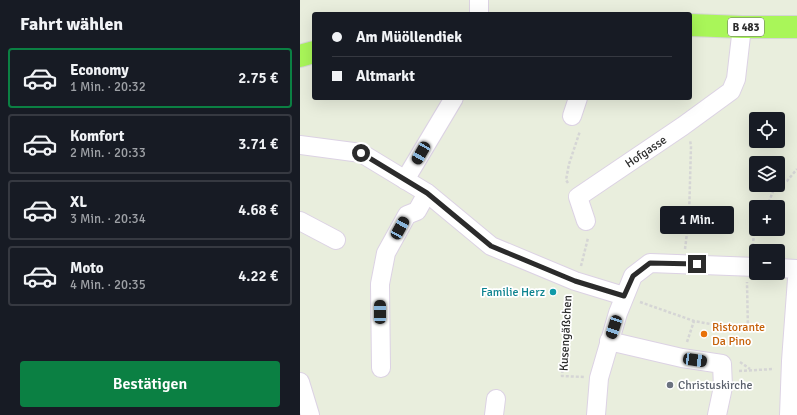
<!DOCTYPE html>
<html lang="de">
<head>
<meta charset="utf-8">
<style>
  :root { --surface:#171b24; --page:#242831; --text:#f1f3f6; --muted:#9ea1a6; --line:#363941; --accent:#0b8043 }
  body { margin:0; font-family:Signika,sans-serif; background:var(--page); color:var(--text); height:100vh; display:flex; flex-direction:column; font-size:15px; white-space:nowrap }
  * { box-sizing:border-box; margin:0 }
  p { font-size:13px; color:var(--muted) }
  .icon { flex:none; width:22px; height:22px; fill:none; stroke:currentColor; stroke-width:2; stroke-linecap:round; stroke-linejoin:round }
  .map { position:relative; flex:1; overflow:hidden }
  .panel { display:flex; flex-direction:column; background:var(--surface); width:300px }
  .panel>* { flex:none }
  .guide { position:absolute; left:12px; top:12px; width:380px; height:88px; border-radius:4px; box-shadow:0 4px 16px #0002; display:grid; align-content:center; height:88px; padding:0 20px; background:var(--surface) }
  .tools { position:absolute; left:449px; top:112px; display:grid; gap:8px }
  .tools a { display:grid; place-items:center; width:36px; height:36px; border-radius:4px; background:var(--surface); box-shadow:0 4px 16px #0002; font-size:20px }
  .end { position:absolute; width:18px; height:18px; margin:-9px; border:5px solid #2b2b2b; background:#fff; box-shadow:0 0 0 2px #fff }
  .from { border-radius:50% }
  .bubble { position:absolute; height:28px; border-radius:4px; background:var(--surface); box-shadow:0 4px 16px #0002; font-size:13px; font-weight:600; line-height:28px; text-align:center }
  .car { position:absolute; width:12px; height:24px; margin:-12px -6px; border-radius:5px; box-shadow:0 0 3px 1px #0007; background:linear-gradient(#222 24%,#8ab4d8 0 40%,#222 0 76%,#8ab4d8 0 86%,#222 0) }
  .guide b { display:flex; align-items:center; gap:14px; height:38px; font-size:15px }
  .guide b+b { border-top:1px solid var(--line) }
  .guide i { width:10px; height:10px; background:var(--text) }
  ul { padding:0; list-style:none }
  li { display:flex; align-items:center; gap:12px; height:60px; margin:0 8px 6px; padding:0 12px; border:2px solid var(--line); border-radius:4px }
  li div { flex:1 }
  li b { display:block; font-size:15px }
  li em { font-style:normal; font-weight:600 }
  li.on { border-color:var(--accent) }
  li>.icon { width:36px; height:36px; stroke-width:1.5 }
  h2 { padding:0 20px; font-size:18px; line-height:48px }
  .button { display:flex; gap:8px; margin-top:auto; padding:8px 20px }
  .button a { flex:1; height:46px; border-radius:4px; background:var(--accent); color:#fff; font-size:16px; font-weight:600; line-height:46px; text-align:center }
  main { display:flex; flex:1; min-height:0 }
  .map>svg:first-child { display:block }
</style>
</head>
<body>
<main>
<section class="panel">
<h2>Fahrt wählen</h2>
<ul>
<li class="on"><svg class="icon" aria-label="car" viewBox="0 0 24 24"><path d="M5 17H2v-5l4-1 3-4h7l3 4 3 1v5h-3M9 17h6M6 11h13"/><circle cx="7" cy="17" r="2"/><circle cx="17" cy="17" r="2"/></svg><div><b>Economy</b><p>1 Min. · 20:32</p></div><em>2.75 €</em></li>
<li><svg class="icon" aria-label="car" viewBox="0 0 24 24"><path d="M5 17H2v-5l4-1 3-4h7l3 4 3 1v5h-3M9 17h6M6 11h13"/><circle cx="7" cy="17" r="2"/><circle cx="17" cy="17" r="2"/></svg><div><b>Komfort</b><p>2 Min. · 20:33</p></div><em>3.71 €</em></li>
<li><svg class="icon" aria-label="car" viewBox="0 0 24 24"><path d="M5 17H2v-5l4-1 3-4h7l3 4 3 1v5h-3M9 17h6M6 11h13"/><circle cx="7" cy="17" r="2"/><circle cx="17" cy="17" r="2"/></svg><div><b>XL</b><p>3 Min. · 20:34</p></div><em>4.68 €</em></li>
<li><svg class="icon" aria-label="car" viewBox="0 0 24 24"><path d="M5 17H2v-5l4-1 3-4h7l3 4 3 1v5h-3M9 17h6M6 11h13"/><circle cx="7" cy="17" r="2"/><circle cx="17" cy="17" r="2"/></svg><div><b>Moto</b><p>4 Min. · 20:35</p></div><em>4.22 €</em></li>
</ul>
<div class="button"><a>Bestätigen</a></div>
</section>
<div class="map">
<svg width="497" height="415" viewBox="0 0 497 415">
  <rect width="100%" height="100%" fill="#e9eedd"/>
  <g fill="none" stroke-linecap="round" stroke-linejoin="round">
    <g stroke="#dcd2e4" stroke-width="20">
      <g id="minor">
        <path d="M179 14V0"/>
        <path d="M272 116 278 98"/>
        <path d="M0 145 61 153 127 193 191 246 275 281 324 296"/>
        <path d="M105 180 154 98"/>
        <path d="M0 221 36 240"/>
        <path d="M286 221 278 197 383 126 431 91 436 79 442 27"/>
        <path d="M478 268 497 269"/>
        <path d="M309 341 382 358 422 364 423 387 417 415"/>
        <path d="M81 368 80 284 86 253 107 215 117 211 127 193"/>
        <path d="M0 382 10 415"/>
        <path d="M194 415 196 399"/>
        <path d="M296 415 299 378 318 313 333 276 350 263 456 267"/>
        <path d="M489 415 491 361 497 279"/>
      </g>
    </g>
    <g stroke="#d5d5d5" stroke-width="24">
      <g id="major">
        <path d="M390 25 442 27H497"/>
        <path d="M0 56 14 52"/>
      </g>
    </g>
    <g stroke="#d5d5d5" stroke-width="2.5" stroke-dasharray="3 2" stroke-linecap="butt">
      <path d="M268 183 266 180 269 164 280 131"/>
      <path d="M467 207 475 186 487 181 497 169"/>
      <path d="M385 249 389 217 391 146 390 140"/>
      <path d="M452 251 456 218"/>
      <path d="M281 266 288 238"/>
      <path d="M268 295 262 376 284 377"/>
      <path d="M340 302 394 321 448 331 447 282"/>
      <path d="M387 342 394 321"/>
      <path d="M440 362 450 369"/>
      <path d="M439 371 474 369"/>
    </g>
    <use href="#minor" stroke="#fff" stroke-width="18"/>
    <use href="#major" stroke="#a9f659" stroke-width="22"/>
  </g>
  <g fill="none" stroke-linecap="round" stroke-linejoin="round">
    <path stroke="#2b2b2b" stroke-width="5" d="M61 153 127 193 191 246 275 281 324 296 333 276 350 263 397 264"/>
  </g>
  <circle fill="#0f9aa8" stroke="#fff" stroke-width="1.5" cx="253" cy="292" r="4"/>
  <circle fill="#e8710a" stroke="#fff" stroke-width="1.5" cx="404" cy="334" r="4"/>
  <circle fill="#6b7280" stroke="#fff" stroke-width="1.5" cx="370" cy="385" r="4"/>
  <g text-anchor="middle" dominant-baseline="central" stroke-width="3.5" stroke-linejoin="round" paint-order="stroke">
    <rect fill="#fff" stroke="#6b6b6b" stroke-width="1" x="428" y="18" width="36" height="18" rx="3"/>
    <g font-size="11" font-weight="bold" fill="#2b2b2b">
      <text x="446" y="27">B 483</text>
    </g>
    <g font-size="12" fill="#2b2b2b" stroke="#fff">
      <text transform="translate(346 152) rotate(-34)">Hofgasse</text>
      <text transform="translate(266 333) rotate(-87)">Kusengäßchen</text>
    </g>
    <g font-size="12" fill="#0d838f" stroke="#fff" text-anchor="end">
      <text x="245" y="292">Familie Herz</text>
    </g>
    <g font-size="12" fill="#c56008" stroke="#fff" text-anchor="start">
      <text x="412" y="327">Ristorante<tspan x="412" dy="14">Da Pino</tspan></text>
    </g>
    <g font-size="12" fill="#5b616d" stroke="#fff" text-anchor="start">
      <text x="378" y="385">Christuskirche</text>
    </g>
  </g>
</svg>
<div class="tools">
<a><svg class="icon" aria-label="locate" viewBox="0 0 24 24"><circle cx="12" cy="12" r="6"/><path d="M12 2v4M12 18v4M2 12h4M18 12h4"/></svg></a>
<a><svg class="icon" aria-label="layers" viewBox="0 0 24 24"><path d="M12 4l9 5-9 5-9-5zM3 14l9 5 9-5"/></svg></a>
<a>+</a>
<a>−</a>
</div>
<i class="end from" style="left:61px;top:153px"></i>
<i class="end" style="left:397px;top:264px"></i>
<div class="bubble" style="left:360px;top:206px;width:74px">1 Min.</div>
<i class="car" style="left:121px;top:153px;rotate:210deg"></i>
<i class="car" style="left:100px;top:228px;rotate:29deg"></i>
<i class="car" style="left:80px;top:312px;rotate:0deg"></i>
<i class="car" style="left:314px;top:327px;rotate:198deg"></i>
<i class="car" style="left:395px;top:360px;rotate:98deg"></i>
<div class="guide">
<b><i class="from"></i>Am Müöllendiek</b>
<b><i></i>Altmarkt</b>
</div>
</div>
</main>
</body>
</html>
